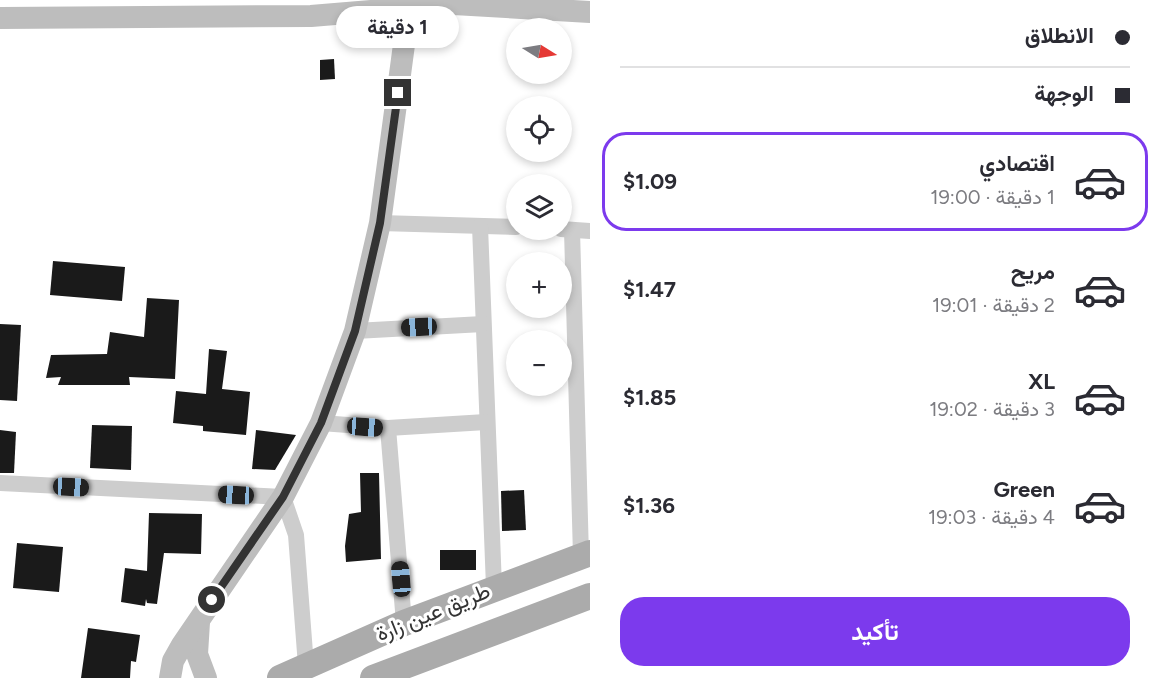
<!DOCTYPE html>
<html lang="ar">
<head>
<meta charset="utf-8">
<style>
  :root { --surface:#fff; --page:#f2f2f3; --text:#2b2b33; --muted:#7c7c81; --line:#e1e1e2; --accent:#7c3aed }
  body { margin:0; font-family:Figtree,Vazirmatn,sans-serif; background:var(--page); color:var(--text); direction:rtl; height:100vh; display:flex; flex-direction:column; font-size:22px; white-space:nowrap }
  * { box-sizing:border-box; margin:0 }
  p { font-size:20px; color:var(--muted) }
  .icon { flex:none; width:33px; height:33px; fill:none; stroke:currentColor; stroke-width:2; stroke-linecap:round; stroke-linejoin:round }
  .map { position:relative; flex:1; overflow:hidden; direction:ltr }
  .details { display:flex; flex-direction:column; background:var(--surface); width:570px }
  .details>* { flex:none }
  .top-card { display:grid; align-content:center; height:132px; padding:0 30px; background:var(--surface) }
  .needle { width:39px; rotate:101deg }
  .buttons { position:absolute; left:506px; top:18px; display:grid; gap:12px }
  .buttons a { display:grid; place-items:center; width:66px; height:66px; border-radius:50%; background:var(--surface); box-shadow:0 3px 9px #0003; font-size:30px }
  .end { position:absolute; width:27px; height:27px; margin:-14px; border:8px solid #333; background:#fff; box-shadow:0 0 0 3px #fff }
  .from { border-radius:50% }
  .bubble { position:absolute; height:42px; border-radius:21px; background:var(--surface); box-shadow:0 3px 9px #0003; font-size:20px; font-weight:700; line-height:42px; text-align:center; direction:rtl }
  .car { position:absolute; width:18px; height:36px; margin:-18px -9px; border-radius:8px; box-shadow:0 0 4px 2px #0007; background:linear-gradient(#222 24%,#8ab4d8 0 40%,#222 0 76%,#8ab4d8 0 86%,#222 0) }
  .top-card b { display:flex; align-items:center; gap:21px; height:57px; font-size:22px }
  .top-card b+b { border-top:2px solid var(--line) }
  .top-card i { width:15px; height:15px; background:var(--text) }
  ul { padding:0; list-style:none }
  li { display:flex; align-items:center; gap:18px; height:99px; margin:0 12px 9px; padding:0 18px; border:3px solid transparent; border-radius:24px }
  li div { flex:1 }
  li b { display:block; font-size:22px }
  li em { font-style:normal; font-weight:700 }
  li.current { border-color:var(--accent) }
  li>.icon { width:54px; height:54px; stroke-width:1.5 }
  .primary-button { display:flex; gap:12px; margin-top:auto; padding:12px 30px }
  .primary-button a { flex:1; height:69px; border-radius:24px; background:var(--accent); color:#fff; font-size:24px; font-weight:700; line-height:69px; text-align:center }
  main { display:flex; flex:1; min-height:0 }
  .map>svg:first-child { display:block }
</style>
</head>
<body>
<main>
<section class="details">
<div class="top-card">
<b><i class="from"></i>الانطلاق</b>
<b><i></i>الوجهة</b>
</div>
<ul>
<li class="current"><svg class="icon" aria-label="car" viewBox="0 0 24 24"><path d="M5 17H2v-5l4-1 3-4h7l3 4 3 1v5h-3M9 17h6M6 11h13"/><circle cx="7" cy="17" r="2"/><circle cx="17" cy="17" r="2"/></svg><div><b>اقتصادي</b><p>1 دقيقة · 19:00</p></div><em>$1.09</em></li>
<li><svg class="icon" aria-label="car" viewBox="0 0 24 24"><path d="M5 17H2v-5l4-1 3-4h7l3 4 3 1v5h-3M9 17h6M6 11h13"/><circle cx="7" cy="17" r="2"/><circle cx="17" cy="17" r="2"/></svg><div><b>مريح</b><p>2 دقيقة · 19:01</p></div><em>$1.47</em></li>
<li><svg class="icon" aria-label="car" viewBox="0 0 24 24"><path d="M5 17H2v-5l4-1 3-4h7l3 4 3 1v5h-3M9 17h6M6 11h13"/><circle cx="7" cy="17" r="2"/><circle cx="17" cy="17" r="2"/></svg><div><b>XL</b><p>3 دقيقة · 19:02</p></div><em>$1.85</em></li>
<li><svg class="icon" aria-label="car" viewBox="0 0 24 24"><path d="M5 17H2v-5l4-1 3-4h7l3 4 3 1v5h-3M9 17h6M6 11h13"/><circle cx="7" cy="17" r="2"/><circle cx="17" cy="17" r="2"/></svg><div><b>Green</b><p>4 دقيقة · 19:03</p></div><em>$1.36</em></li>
</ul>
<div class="primary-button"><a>تأكيد</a></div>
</section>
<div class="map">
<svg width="590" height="678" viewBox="0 0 590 678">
  <rect width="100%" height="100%" fill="#fff"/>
  <g fill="#1a1a1a">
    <path d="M334 59 335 79 320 80V60Z"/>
    <path d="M53 261 125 267 122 301 50 295Z"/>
    <path d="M147 298 179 300 175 379 129 377 130 385H58L61 377 46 378 51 355 107 354 110 332 144 337Z"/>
    <path d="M0 324 21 325 17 401 0 400Z"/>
    <path d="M209 349 227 351 222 389 250 392 246 435 203 431V426L173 423 176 391 206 394Z"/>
    <path d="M92 425 132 426 131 470 90 468Z"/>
    <path d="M0 430 16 432 14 473H0Z"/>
    <path d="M256 430 296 435 275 470 252 469Z"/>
    <path d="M360 473H379L381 559 346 562 345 546 349 514 361 512Z"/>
    <path d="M524 490 526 530 502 531 501 491Z"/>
    <path d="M149 513 202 514 201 554 164 553 157 604 147 603 146 599 145 606 121 602 125 568 147 571Z"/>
    <path d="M17 543 63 547 59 592 13 588Z"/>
    <rect x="440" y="550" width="36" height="20"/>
    <path d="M88 628 140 635 136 662 131 661 130 678H81Z"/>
  </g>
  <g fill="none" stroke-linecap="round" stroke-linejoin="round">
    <g stroke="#cdcdcd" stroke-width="16">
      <path d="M380 223 516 227"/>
      <path d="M480 226 494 587"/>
      <path d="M561 229 590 231"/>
      <path d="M572 230 581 556"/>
      <path d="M355 331 483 324"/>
      <path d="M321 423 388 428 404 623"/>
      <path d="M388 428 486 422"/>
      <path d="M0 483 283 497 296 535 306 666"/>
    </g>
    <g stroke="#bdbdbd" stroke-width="22">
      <path d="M0 18 311 16 454 4 590 12"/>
      <path d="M199 622 197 654 206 678"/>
      <path d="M170 678 173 661 182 645 283 497 321 423 355 331 380 223 410 0"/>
    </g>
    <g stroke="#ababab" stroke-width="26">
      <path d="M280 678 404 623 590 553"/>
      <path d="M373 678 590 596"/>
    </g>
  </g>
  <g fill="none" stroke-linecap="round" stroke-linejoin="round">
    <path stroke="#333" stroke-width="8" d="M212 600 283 497 321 423 355 331 380 223 398 93"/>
  </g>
  <g text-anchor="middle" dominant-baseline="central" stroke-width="6" stroke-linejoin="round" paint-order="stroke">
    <g font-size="22" fill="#333" stroke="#fff">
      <text transform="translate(433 612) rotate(-22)">طريق عين زارة</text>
    </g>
  </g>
</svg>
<div class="buttons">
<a><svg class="needle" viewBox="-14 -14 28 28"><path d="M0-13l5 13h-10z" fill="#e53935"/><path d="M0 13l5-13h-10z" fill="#7c7c81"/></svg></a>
<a><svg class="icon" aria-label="locate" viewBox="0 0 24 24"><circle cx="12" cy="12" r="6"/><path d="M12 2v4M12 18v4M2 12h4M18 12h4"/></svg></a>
<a><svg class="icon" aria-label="layers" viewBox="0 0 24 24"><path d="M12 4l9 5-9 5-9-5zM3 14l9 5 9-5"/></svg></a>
<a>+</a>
<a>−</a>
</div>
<i class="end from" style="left:212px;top:600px"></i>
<i class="end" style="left:398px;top:93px"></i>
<div class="bubble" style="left:336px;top:6px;width:123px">1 دقيقة</div>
<i class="car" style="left:419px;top:327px;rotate:267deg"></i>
<i class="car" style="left:365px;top:427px;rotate:94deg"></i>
<i class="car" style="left:71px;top:487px;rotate:93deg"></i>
<i class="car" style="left:236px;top:495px;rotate:273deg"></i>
<i class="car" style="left:401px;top:579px;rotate:355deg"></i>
</div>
</main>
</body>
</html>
